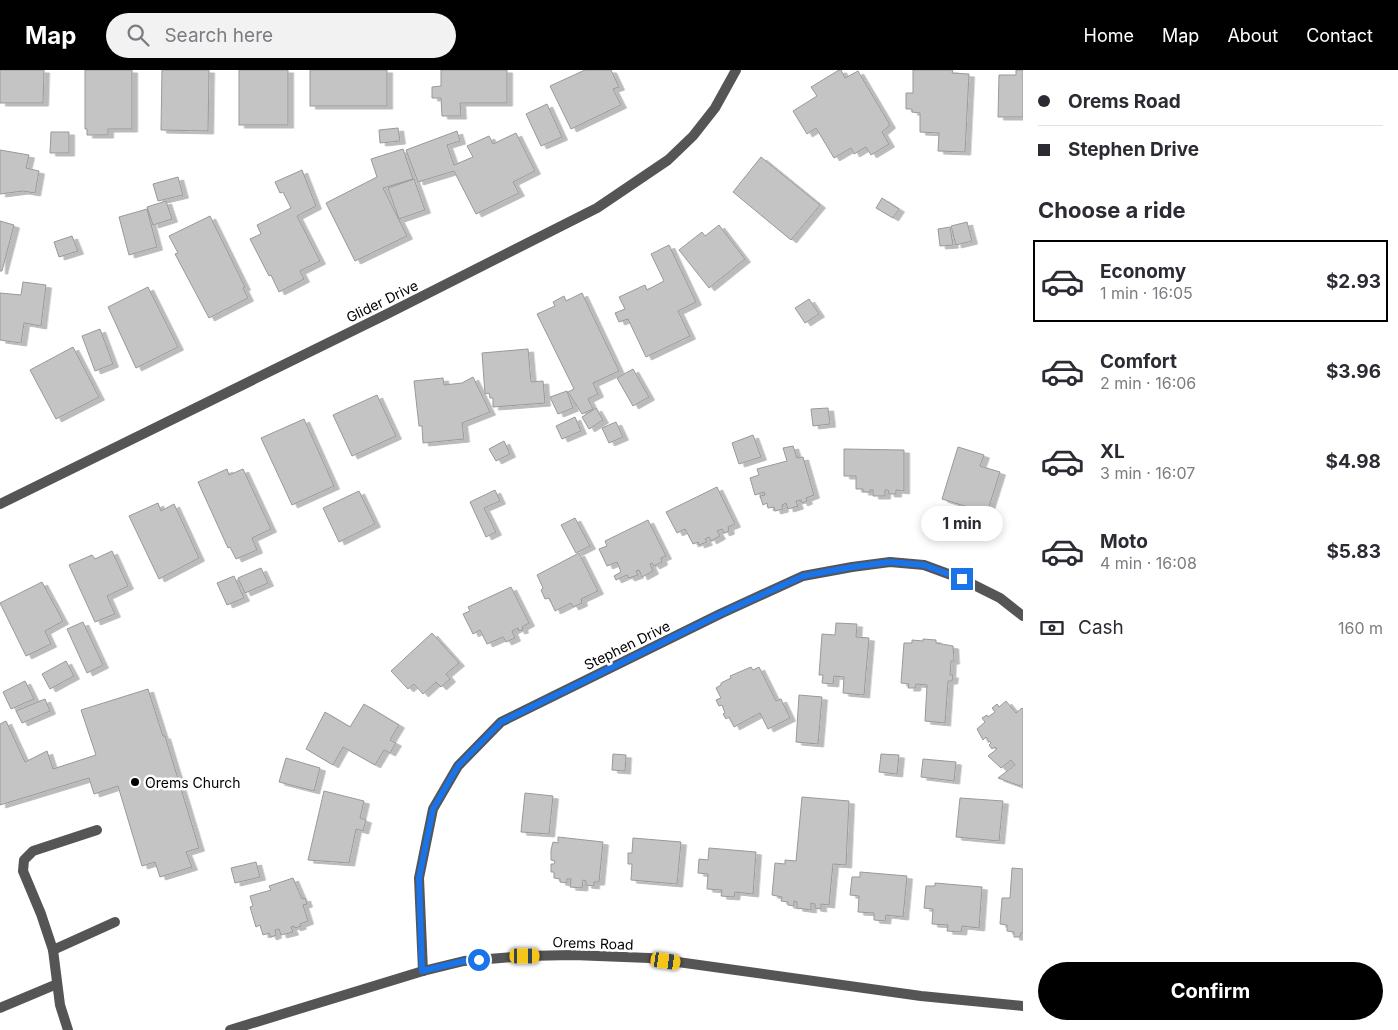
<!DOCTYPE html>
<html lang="en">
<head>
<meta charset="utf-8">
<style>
  :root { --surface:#fff; --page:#f2f2f3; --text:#2b2b33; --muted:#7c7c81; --line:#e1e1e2; --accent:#000 }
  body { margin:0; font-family:Inter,sans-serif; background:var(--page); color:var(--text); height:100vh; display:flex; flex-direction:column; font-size:19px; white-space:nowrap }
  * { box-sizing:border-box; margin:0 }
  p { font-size:16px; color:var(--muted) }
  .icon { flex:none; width:28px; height:28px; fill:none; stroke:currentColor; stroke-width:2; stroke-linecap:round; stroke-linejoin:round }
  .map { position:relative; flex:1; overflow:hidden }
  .side { display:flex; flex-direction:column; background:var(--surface); width:375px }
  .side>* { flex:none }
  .banner { display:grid; align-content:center; height:110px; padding:0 15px; background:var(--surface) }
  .end { position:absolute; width:22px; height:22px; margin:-11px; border:6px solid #1a73e8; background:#fff; box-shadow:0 0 0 2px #fff }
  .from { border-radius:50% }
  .bubble { position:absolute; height:35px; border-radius:18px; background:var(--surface); box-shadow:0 2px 8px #0003; font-size:16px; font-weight:700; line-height:35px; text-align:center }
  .car { position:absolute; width:15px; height:30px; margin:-15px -8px; border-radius:6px; box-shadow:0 0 4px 1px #0007; background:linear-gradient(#f5c518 24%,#345 0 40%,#f5c518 0 76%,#345 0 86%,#f5c518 0) }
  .banner b { display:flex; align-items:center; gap:18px; height:48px; font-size:19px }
  .banner b+b { border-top:1px solid var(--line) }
  .banner i { width:12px; height:12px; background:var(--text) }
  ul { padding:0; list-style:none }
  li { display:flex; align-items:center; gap:15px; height:82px; margin:0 10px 8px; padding:0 5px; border:2px solid transparent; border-radius:0px }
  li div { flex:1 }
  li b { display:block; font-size:19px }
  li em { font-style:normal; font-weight:700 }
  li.selected { border-color:var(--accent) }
  li>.icon { width:45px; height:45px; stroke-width:1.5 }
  h2 { padding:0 15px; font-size:22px; line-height:60px }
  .pay { display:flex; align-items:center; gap:12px; height:55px; padding:0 15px; font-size:19px }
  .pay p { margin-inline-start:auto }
  .cta { display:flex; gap:10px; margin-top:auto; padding:10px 15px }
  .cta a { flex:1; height:58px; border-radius:30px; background:var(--accent); color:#fff; font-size:20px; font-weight:700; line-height:58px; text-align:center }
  header { display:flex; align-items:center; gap:30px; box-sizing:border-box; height:70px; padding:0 25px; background:var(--accent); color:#fff }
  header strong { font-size:24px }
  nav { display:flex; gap:28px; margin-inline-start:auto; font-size:18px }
  .search { width:350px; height:45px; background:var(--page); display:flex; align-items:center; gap:12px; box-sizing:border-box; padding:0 18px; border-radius:28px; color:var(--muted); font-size:19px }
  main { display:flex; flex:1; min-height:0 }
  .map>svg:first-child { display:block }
</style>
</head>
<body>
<header>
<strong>Map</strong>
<div class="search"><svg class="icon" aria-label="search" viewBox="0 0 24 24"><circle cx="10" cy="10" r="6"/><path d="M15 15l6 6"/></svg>Search here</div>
<nav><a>Home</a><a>Map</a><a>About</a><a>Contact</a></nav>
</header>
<main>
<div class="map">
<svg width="1023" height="960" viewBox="0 0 1023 960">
  <defs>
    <filter id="shadow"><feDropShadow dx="5.5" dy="3" stdDeviation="0" flood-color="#0004"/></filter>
  </defs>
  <rect width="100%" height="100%" fill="#fff"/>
  <g fill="#c4c4c4" stroke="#999" filter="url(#shadow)">
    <path d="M0 0H44L43 33H0Z"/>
    <path d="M85 0H132V59H108V65H87V59H85Z"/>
    <path d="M162 0H209L208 61 161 60Z"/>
    <rect x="239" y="0" width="49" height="55"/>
    <rect x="310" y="0" width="77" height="36"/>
    <path d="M441 0H507V33H460L461 46H442L441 28H432V17L441 16Z"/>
    <path d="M585 0H611L619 17 613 19 621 35 571 59 550 16Z"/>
    <path d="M839 0H841L845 8 858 1 890 55 882 62 889 74 871 85 866 77 854 84 851 78 834 88 816 58 807 64 793 41 817 26 811 17Z"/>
    <path d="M913 0H953L952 3 969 4 965 82 938 81 939 63 920 62V43L912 42V39H906V23H913Z"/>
    <path d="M1016 0H1023V47H998L999 5H1016Z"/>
    <path d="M547 34 562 67 541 76 526 44Z"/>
    <path d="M398 58 400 71 380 73 379 60Z"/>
    <path d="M457 61 460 71 447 75 454 95 473 87 467 76 489 66 493 74 516 63 535 101 513 112 519 123 476 144 454 101 418 112 406 80Z"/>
    <path d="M51 62H69V83H50Z"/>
    <path d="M403 79 413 109 383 118 407 166 355 191 326 133 377 107 371 89Z"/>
    <path d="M0 80 29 85 26 98 39 101 35 123 23 121 0 124Z"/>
    <path d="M761 87 820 135 791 170 733 122Z"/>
    <path d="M302 100 316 136 297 146 320 191 300 201 304 209 279 222 271 205 269 206 250 169 261 164 257 155 291 138 283 122 280 123 275 112Z"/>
    <path d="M178 107 183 125 158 131 153 114Z"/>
    <path d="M414 109 425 140 399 149 388 118Z"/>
    <path d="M882 128 899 139 893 148 876 138Z"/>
    <path d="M166 131 172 149 153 155 147 137Z"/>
    <path d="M147 139 157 177 129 185 119 147Z"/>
    <path d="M210 146 245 217 243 218 248 228 209 248 175 184 178 183 169 166Z"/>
    <path d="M0 151 14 155 2 201H0Z"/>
    <path d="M967 152 972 171 956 175 951 156Z"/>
    <path d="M719 155 745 189 709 218 679 180 702 162 705 166Z"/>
    <path d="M950 157 953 175 940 176 938 159Z"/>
    <path d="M72 166 78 181 59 187 54 172Z"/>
    <path d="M669 175 696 232 678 241 690 266 646 287 628 249 619 252 615 243 625 239 619 227 645 215 647 220 664 211 651 184Z"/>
    <path d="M23 212 46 215 41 256 24 253 21 273 0 270V223L21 225Z"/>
    <path d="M148 217 178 277 136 298 108 237Z"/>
    <path d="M582 223 619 301 593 313 598 324 588 329 593 339 582 344 568 322 574 319 537 244 555 236 553 232 564 226 566 231Z"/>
    <path d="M809 229 819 244 805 253 795 238Z"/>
    <path d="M100 259 113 294 95 301 82 266Z"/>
    <path d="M73 277 99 327 56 349 30 300Z"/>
    <path d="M528 279 531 312 543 311 545 333 493 337V328H490L489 323 485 324 482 283Z"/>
    <path d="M633 299 649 327 633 336 617 308Z"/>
    <path d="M473 307 490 342 462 353 464 369 423 373 422 356H419L414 311 443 308 444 315 462 313Z"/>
    <path d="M567 321 573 338 558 344 550 327Z"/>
    <path d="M377 325 396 366 352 386 333 345Z"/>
    <path d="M596 338 603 350 589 359 582 347Z"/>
    <path d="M828 338 830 354 813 356 811 339Z"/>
    <path d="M575 347 581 361 562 369 556 356Z"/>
    <path d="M304 349 334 416 292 435 261 368Z"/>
    <path d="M616 352 623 367 609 373 602 358Z"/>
    <path d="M753 365 761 387 739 394 732 373Z"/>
    <path d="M504 371 510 384 496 391 489 379Z"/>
    <path d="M793 376 797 388 803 387 814 425 806 428 807 431 802 433 801 430 796 431 798 436 788 439 786 433 782 435 783 439 775 441 774 437 768 438 767 433 763 435 760 426 765 425 764 422 755 425 750 408 759 405 757 399 787 391 783 378Z"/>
    <path d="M958 377 984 385 980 396 1000 402 987 443 942 429Z"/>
    <path d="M844 379 904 380V421L896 420V424H889L888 420H885V426H873V420H870L871 422H863V419H856V406H844Z"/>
    <path d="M227 399 229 405 243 399 271 459 252 468 257 480 236 489 230 477 228 478 198 412Z"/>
    <path d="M717 417 735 454 728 457 729 461 724 463 722 459 717 461 720 466 711 471 709 467 705 469 707 472 699 475 698 472 693 474 685 459 677 463 666 442Z"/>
    <path d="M495 420 500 431 484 438 496 462 486 467 470 432Z"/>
    <path d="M359 421 375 454 339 472 323 438Z"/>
    <path d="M158 433 161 441 174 434 199 488 159 509 129 446Z"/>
    <path d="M575 448 590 476 576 483 561 455Z"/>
    <path d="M648 450 666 486 661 488 662 492 654 496 652 493 650 494 653 501 642 507 639 500 636 501 638 505 629 508 627 505 616 510 614 506 621 502 617 492 607 496 599 479 607 476 605 471Z"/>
    <path d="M112 481 128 516 107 526 115 544 95 552 69 495 92 485 95 489Z"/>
    <path d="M579 483 598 521 581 529 582 533 573 537 571 533 555 541 549 528 545 529 541 520 543 518 537 505Z"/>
    <path d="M261 498 268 513 245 523 238 508Z"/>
    <path d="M234 506 244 528 227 535 217 513Z"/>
    <path d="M42 512 63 551 45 561 51 574 26 586 0 533Z"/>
    <path d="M511 517 529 553 522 557 523 560 519 561 518 558 512 561 515 568 506 572 503 567 487 574 480 560 473 564 463 544 470 541 468 537Z"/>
    <path d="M83 552 103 595 87 603 67 559Z"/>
    <path d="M836 553 857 554 856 567 869 568 864 625 843 623 844 607 834 606 833 614 822 613 823 605H819L822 564 835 565Z"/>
    <path d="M432 563 459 593 446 604 450 609 441 617 436 612 423 624 414 614 408 619 391 601Z"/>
    <path d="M923 569 936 570V573L953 576 954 591H951L950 605H953L952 611H948L945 653 925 651 927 615 916 614 915 618H908L909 614 901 613 904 573H912V570L923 571Z"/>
    <path d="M66 591 74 606 50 619 42 604Z"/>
    <path d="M751 597 753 600 759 597 776 631 781 629 790 648 768 659 760 643 734 657 729 647 726 649 723 644 725 643 722 635 719 636 716 630 721 628 716 618 721 615V613L731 608 730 606Z"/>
    <path d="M25 611 34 629 11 639 3 622Z"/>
    <path d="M148 619 163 666H165L199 778 186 782 192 797 160 807 155 792 142 796 118 716 94 724 89 708 0 735V654L6 651 25 692 47 681 53 699 96 685 81 640Z"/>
    <path d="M799 625 822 627 818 674 796 672Z"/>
    <path d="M45 629 50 641 22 653 16 641Z"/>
    <path d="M1006 631 1016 643 1022 638 1023 639V714L1020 716 998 708 1015 695 1011 690 1001 698 988 686 997 679 995 677 992 679 989 675 991 673 986 667 983 670 977 659 985 652 982 648 987 645 988 647 995 642 992 638 997 634 999 637Z"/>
    <path d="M364 634 399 655 390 670 396 673 390 683 384 680 375 695 343 677 333 695 306 679 325 642 350 657Z"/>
    <path d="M613 684 626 685 625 701 612 700Z"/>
    <path d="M881 684 899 685 897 704 879 702Z"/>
    <path d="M286 688 320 698 314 721 279 712Z"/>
    <path d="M923 689 956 692 954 711 921 707Z"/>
    <path d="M324 721 364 731 360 748 366 750 363 761 356 759 349 793 308 790Z"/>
    <path d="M525 723 553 726 549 764 521 762Z"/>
    <path d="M802 727 849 731 846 795 833 794 829 835 821 834V839L815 838V834L811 833V840L797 838V832L794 831V836L788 835V832L781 831 782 827 772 825 775 793 785 794V790L796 791Z"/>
    <path d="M960 728 1003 731 999 771 956 767Z"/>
    <path d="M558 767 603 772 599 812H594V816L586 815V811L583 810 582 818 570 817 571 809H567V813L560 812V809L554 808V802H551V794H554L555 791 551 790V780L553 772 558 773Z"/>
    <path d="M633 768 681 772 677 814 631 810 632 794H628V783H632Z"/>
    <path d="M709 778 756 782 753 824 735 822 734 827 721 826 722 820 707 819 708 804 698 803 699 789 708 790Z"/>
    <path d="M256 792 260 807 235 813 231 798Z"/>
    <path d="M1012 798 1023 799V863H1021L1020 867H1014V862L1007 861V855L1000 854 1002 828H1010Z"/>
    <path d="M860 802 907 806 903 847 886 845 885 851 874 850V843L858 842 859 826 850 825 852 807H860Z"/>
    <path d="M293 808 302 829 305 828 307 834 303 835 308 851 300 854 301 856 295 858 294 856 291 857 293 862 281 865 279 859 275 860 276 865 271 867 269 863 263 865 260 855 256 857 250 837 253 836 250 826 271 820 269 816Z"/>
    <path d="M935 813 982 817 979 858 962 856 961 862 947 861 948 855 932 854 933 839 924 838 926 816H935Z"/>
  </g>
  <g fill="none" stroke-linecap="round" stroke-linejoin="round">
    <g stroke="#555" stroke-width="10">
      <path d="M53 880 115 852"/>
      <path d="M0 938 57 914"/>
      <path d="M68 960 60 935 53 880 41 844 23 801 24 790 33 781 97 760"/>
    </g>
    <g stroke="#555" stroke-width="10">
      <path d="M0 434 387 244 597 138 668 90 693 66 715 38 736 0"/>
      <path d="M423 901 419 808 433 739 458 696 501 652 720 544 803 506 852 497 890 492 924 495 962 509 1000 528 1023 546"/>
      <path d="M230 960 423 901 464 891 525 886 573 885 649 888 921 926 1023 936"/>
    </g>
  </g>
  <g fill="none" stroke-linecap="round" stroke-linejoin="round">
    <path stroke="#1a73e8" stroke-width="6" d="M479 890 464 891 422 901 419 808 433 739 458 696 501 652 720 544 803 506 852 497 890 492 924 495 962 509"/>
  </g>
  <circle fill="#000" stroke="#fff" stroke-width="2" cx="135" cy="712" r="5"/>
  <g text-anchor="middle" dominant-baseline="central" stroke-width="5" stroke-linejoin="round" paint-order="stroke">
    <g font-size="14" fill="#000" stroke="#fff">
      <text transform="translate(382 231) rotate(-26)">Glider Drive</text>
      <text transform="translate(627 575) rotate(-26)">Stephen Drive</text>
      <text transform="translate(593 873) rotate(2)">Orems Road</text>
    </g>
    <g font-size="14" fill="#000" stroke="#fff" text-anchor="start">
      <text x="145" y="712">Orems Church</text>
    </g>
  </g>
</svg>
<i class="end from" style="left:479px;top:890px"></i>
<i class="end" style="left:962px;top:509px"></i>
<div class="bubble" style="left:921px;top:436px;width:82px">1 min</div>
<i class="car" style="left:525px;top:886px;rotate:90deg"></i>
<i class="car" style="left:666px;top:891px;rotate:98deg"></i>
</div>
<section class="side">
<div class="banner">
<b><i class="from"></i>Orems Road</b>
<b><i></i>Stephen Drive</b>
</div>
<h2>Choose a ride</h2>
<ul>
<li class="selected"><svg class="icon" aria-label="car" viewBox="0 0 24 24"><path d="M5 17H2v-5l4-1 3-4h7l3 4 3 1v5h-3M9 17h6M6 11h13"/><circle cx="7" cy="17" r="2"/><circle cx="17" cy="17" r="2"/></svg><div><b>Economy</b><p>1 min · 16:05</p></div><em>$2.93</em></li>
<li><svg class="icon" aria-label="car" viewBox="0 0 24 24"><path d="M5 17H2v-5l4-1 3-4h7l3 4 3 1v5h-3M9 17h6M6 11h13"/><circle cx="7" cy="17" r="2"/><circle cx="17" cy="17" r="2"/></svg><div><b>Comfort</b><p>2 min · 16:06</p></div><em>$3.96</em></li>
<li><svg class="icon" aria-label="car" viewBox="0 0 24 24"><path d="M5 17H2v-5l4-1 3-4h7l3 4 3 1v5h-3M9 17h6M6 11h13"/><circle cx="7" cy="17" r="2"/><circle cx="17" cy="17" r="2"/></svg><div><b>XL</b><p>3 min · 16:07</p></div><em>$4.98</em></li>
<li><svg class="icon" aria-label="car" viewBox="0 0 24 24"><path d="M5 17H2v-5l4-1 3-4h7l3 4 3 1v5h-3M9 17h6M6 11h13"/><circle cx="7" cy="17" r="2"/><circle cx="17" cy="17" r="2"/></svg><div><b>Moto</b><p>4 min · 16:08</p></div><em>$5.83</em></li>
</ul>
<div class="pay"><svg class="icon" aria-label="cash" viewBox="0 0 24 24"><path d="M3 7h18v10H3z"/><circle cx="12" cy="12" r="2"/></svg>Cash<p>160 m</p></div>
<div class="cta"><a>Confirm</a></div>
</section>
</main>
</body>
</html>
